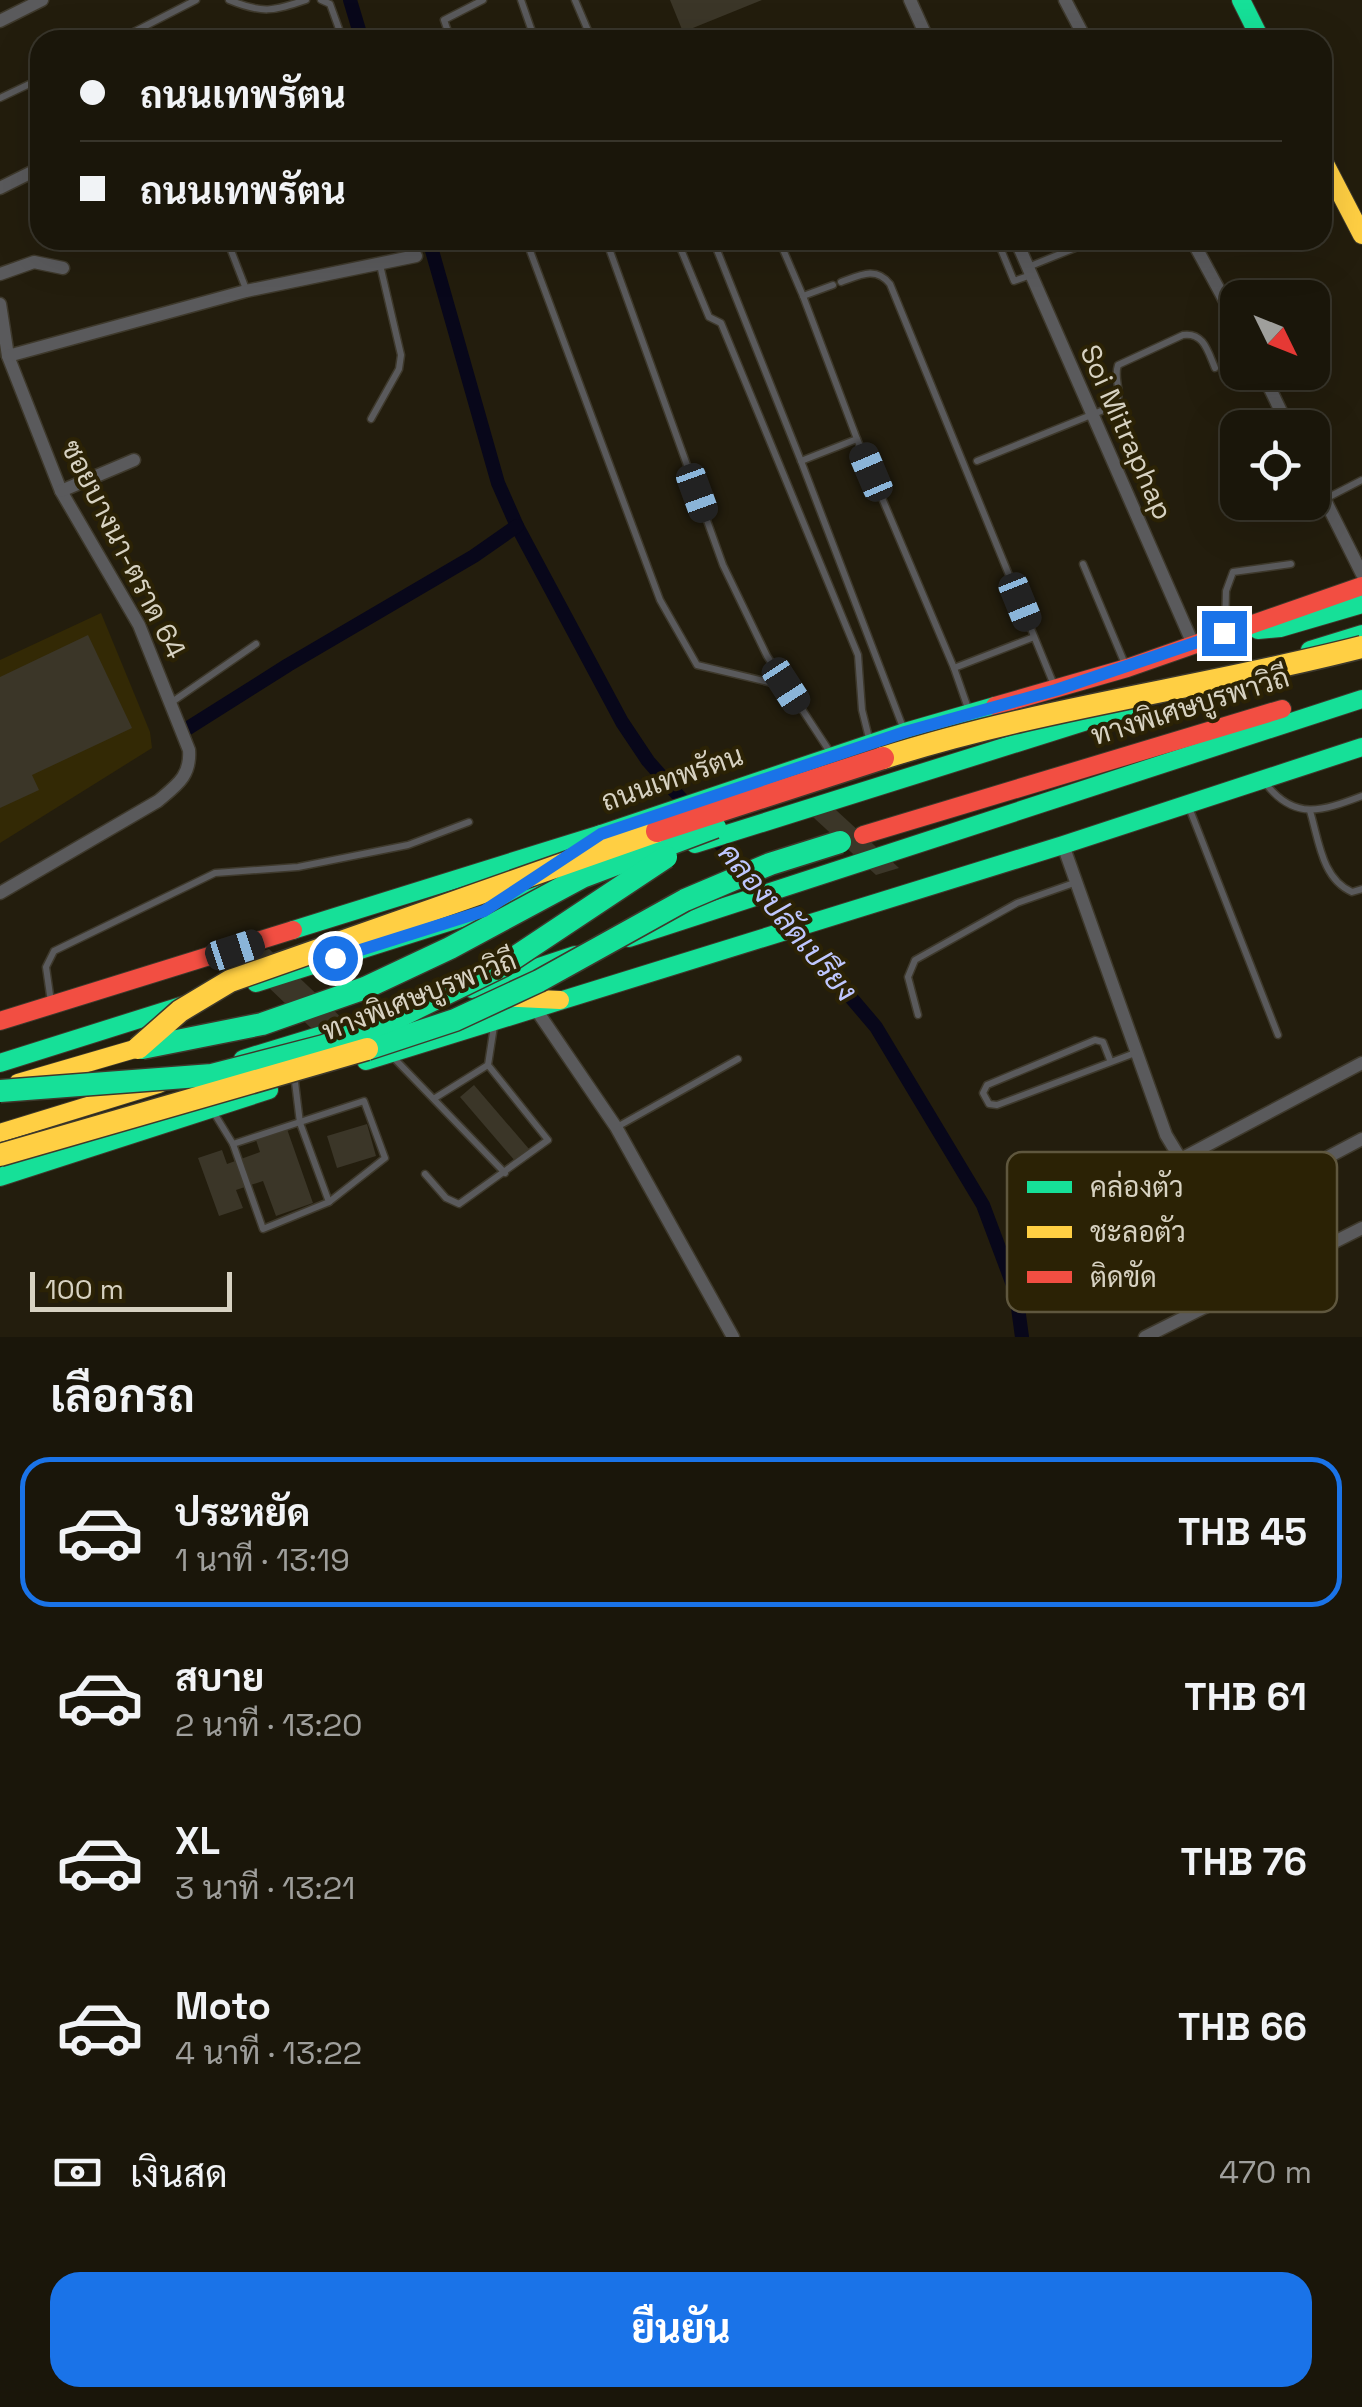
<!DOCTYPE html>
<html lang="th">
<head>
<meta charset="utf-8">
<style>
  :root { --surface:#1a160a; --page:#272318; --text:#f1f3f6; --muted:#9f9f9c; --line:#38352b; --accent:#1a73e8 }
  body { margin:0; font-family:"Space Grotesk",Sarabun,sans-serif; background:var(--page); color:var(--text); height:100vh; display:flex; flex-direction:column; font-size:38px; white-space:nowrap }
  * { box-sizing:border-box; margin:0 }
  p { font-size:32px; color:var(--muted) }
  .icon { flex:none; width:55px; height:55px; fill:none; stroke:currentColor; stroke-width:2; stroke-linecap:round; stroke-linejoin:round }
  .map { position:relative; height:1337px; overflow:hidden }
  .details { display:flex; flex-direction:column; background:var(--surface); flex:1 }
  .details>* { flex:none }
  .guide { position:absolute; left:30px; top:30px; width:1302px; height:220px; border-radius:30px; box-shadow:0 10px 40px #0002,0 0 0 2px var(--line); display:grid; align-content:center; height:220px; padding:0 50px; background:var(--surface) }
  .needle { width:65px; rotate:133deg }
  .tools { position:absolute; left:1220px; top:280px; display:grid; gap:20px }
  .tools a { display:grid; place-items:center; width:110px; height:110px; border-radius:20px; background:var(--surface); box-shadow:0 10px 40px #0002,0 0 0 2px var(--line); font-size:50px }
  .scale { position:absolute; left:30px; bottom:25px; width:202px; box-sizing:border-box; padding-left:10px; border:5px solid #d7d2c2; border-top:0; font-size:28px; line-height:35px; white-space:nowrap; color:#d7d2c2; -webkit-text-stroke:8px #2b2205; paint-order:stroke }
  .end { position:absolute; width:45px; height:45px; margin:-22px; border:12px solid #1a73e8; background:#fff; box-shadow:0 0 0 5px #fff }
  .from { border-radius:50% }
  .car { position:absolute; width:30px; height:60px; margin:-30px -15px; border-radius:12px; box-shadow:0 0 8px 2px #0007; background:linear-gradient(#222 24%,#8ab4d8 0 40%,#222 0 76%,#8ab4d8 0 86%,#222 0) }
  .guide b { display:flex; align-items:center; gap:35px; height:95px; font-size:38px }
  .guide b+b { border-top:2px solid var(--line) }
  .guide i { width:25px; height:25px; background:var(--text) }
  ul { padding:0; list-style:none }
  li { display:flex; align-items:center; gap:30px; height:150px; margin:0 20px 15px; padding:0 30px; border:5px solid transparent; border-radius:30px }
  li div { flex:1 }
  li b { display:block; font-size:38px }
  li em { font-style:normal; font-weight:700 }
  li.current { border-color:var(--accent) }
  li>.icon { width:90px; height:90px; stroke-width:1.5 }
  h2 { padding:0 50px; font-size:45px; line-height:120px }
  .pay { display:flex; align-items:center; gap:25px; height:110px; padding:0 50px; font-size:38px }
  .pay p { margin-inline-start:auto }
  .primary-button { display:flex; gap:20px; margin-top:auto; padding:20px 50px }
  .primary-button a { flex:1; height:115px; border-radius:30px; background:var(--accent); color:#fff; font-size:40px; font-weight:700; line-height:115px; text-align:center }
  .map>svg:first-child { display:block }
</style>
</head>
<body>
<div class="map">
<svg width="1362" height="1337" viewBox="0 0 1362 1337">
  <rect width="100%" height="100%" fill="#231d0d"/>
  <path fill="#332905" d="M101 613 150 732 152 748 0 843V660Z"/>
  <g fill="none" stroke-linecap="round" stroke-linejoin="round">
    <g stroke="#08071a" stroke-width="14">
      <path d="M350 0 362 40"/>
      <path d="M429 240 498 483 517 526 622 722 648 761 691 810"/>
      <path d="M185 730 288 665 474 556 517 526"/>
      <path d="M712 834 876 1027 983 1205 1016 1293 1022 1337"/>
    </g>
  </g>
  <g fill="#3b3628">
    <path d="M670 0H762L683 32Z"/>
    <path d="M88 635 132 728 32 775 39 790 0 808V677Z"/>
    <path d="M824 799 899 868 876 875 801 806Z"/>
    <path d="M269 949 366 1041 336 1052 239 959Z"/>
    <path d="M474 1085 529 1149 515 1161 460 1097Z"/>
    <path d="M367 1124 376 1156 337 1168 327 1136Z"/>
    <path d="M287 1129 313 1203 276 1216 263 1181 236 1190 243 1208 219 1216 198 1158 222 1150 227 1164 260 1152 256 1140Z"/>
  </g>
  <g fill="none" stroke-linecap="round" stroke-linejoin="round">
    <g stroke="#3e392c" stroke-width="9">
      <g id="lane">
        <path d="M229 0C263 14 273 11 306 0"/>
        <path d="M321 0 330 4 343 40"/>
        <path d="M521 0 535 40"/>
        <path d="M575 0 592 40"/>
        <path d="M118 40 196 0"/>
        <path d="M451 40 444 20 483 0"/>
        <path d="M0 98 40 79"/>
        <path d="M227 240 246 289"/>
        <path d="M526 240 660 600 697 665 785 686"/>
        <path d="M606 240 723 565 767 656 832 755"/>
        <path d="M677 240 709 317 721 323 858 655 862 710 870 742"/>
        <path d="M713 240 801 461"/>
        <path d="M779 240 803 296"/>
        <path d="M997 240 1014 281 1031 275"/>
        <path d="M1028 267 1095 240"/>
        <path d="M841 282C860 275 876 266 890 284L1054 685"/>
        <path d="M833 285 803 296 857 439 801 461 904 730"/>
        <path d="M371 419 399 369 401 355 380 265"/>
        <path d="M857 439 954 668 969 711"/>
        <path d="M977 461 1116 405C1123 391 1113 379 1118 365L1183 335C1204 332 1208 352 1215 368"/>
        <path d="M1325 499 1362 480"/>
        <path d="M1083 564 1125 664"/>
        <path d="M1225 629 1226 591 1233 572 1291 564"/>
        <path d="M954 668 1034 637"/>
        <path d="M172 702 256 644"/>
        <path d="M1266 784C1295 821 1322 811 1362 796"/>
        <path d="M1188 805 1278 1035"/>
        <path d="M1310 811C1319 841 1322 879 1352 892L1362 889"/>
        <path d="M51 1002 46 967 54 951 215 873 298 867 408 845 469 822"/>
        <path d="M918 1015 908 977 915 960 1017 903 1074 883"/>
        <path d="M391 1055 505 1173"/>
        <path d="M1110 1060 1103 1042 1095 1040 987 1085 983 1093 989 1104 997 1105 1135 1053"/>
        <path d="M435 1098 488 1065"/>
        <path d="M214 1113 233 1144 263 1229 329 1202 300 1123 295 1082"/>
        <path d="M617 1127 738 1059"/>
        <path d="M233 1144 364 1101 385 1158 329 1202"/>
        <path d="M425 1174 446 1198 459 1204 548 1140 488 1065 494 1026"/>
      </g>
    </g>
    <g stroke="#3e392c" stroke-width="15">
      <g id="street">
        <path d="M910 0 928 40"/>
        <path d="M1065 0 1086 40"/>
        <path d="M0 21 42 0"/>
        <path d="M0 188 40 168"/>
        <path d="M1016 240 1193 644"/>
        <path d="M1192 240 1238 325"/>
        <path d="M0 274 34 262 63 268"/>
        <path d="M0 304 8 356 61 491 139 625 189 750C191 776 177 785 158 801L0 893"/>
        <path d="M8 356 246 291 416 256"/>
        <path d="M1262 372 1289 428"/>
        <path d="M1312 474 1362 574"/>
        <path d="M61 491 134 460"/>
        <path d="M1063 845 1166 1135 1255 1282 1362 1228"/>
        <path d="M535 1008 616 1127 733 1337"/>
        <path d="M1179 1160 1362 1063"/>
        <path d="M1215 1217 1362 1139"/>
        <path d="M1145 1337 1255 1282"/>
      </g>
    </g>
    <g stroke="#3e392c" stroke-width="20">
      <g id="fast">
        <path d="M1241 0 1261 40"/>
        <path d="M1258 630 1280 628 1362 604"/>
        <path d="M1310 650 1362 634"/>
        <path d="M695 844 1141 704"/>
        <path d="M562 860 601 834"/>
        <path d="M293 930 601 834 905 732 995 706"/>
        <path d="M629 938 1362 699"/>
        <path d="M256 983 540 893"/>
        <path d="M472 989 575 955"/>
        <path d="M243 1059 351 1026"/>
        <path d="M366 1061 1063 845 1362 747"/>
        <path d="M0 1063 187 1004"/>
        <path d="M0 1177 269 1090"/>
      </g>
    </g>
    <g stroke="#3e392c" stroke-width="20">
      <g id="slow">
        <path d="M1322 158 1362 235"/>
        <path d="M499 997 560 1000"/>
        <path d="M18 1083 138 1048"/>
        <path d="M0 1133 159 1084"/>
      </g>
    </g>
    <g stroke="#3e392c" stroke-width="20">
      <g id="jam">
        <path d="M995 706 1127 668 1362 586"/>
        <path d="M863 835 1282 709"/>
        <path d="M0 1021 293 930"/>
      </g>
    </g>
    <use href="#lane" stroke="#5a5a5c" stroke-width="6"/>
    <use href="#street" stroke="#5a5a5c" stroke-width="12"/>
    <use href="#fast" stroke="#16e098" stroke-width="18"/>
    <use href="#slow" stroke="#ffcf43" stroke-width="18"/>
    <use href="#jam" stroke="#f24e42" stroke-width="18"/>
    <g stroke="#3e392c" stroke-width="25" stroke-linecap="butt">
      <g id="fast-bridge">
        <path d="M142 1048 262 1024 365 988 450 948 582 877 715 827"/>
        <path d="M367 1049 455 1020 539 981 685 900 770 864 840 842"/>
        <path d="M0 1091 212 1075 324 1046 398 1017 502 966 666 857"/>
      </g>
    </g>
    <g stroke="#3e392c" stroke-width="25" stroke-linecap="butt">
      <g id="slow-bridge">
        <path d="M883 758C1040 708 1203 688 1362 647"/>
        <path d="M138 1048 180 1011 230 981 657 831"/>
        <path d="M0 1155 367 1049"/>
      </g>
    </g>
    <g stroke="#3e392c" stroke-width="25" stroke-linecap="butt">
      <path id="jam-bridge" d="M657 831 883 758"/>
    </g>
    <use href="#fast-bridge" stroke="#16e098" stroke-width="22"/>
    <use href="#slow-bridge" stroke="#ffcf43" stroke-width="22"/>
    <use href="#jam-bridge" stroke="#f24e42" stroke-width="22"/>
  </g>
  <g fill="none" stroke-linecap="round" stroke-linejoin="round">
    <path stroke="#1a73e8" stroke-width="12" d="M335 958 484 911 601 834 905 732 1056 690 1224 633"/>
  </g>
  <g text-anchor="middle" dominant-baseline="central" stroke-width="8" stroke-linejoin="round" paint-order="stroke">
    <g font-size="28" fill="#d7d2c2" stroke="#2b2205">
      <text transform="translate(1127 432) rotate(66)">Soi Mitraphap</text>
      <text transform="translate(124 549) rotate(63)">ซอยบางนา-ตราด 64</text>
      <text transform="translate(1190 706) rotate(-17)">ทางพิเศษบูรพาวิถี</text>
      <text transform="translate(672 778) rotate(-19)">ถนนเทพรัตน</text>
      <text transform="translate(419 995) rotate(-21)">ทางพิเศษบูรพาวิถี</text>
    </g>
    <g font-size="30" font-style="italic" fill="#bfc7ff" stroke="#2b2205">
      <text transform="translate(788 922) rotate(50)">คลองปลัดเปรียง</text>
    </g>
  </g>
  <rect x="1007" y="1152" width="330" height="160" rx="15" fill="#2b2205" stroke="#5f573e" stroke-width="2.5"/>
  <rect x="1027" y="1181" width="45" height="12" fill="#16e098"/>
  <rect x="1027" y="1226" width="45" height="12" fill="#ffcf43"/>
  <rect x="1027" y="1271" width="45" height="12" fill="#f24e42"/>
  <g font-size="28" fill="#d7d2c2">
    <text x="1090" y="1197">คล่องตัว</text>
    <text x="1090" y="1242">ชะลอตัว</text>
    <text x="1090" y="1287">ติดขัด</text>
  </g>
</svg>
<div class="tools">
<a><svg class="needle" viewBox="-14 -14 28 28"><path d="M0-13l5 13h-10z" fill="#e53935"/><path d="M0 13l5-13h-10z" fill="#9f9f9c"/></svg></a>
<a><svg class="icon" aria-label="locate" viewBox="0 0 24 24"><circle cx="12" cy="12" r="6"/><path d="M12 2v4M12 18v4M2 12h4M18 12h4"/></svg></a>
</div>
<div class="scale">100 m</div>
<i class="end from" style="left:335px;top:958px"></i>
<i class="end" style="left:1224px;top:633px"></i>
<i class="car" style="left:871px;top:472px;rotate:337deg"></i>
<i class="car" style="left:697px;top:493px;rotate:160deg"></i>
<i class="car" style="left:1020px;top:602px;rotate:158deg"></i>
<i class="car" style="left:786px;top:686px;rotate:147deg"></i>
<i class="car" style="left:235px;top:950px;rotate:72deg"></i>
<div class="guide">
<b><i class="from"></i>ถนนเทพรัตน</b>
<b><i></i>ถนนเทพรัตน</b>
</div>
</div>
<section class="details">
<h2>เลือกรถ</h2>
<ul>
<li class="current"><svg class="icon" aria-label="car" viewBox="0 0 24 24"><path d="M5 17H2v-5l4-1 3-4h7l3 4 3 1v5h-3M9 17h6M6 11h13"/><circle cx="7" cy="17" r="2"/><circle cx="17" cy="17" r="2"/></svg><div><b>ประหยัด</b><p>1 นาที · 13:19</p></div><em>THB 45</em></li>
<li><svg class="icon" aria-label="car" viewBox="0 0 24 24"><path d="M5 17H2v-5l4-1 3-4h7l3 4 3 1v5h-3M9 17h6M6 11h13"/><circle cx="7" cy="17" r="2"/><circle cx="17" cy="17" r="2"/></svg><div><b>สบาย</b><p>2 นาที · 13:20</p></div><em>THB 61</em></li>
<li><svg class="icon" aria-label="car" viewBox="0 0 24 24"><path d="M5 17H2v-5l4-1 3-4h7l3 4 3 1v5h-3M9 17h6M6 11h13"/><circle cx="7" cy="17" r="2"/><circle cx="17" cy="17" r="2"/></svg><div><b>XL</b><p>3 นาที · 13:21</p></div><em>THB 76</em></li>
<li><svg class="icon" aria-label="car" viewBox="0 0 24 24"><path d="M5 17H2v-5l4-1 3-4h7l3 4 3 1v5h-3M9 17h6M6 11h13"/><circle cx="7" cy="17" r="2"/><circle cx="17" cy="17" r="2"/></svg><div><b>Moto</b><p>4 นาที · 13:22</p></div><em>THB 66</em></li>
</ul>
<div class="pay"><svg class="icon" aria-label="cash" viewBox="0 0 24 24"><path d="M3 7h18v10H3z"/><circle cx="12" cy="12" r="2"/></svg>เงินสด<p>470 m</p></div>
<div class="primary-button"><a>ยืนยัน</a></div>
</section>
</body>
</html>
